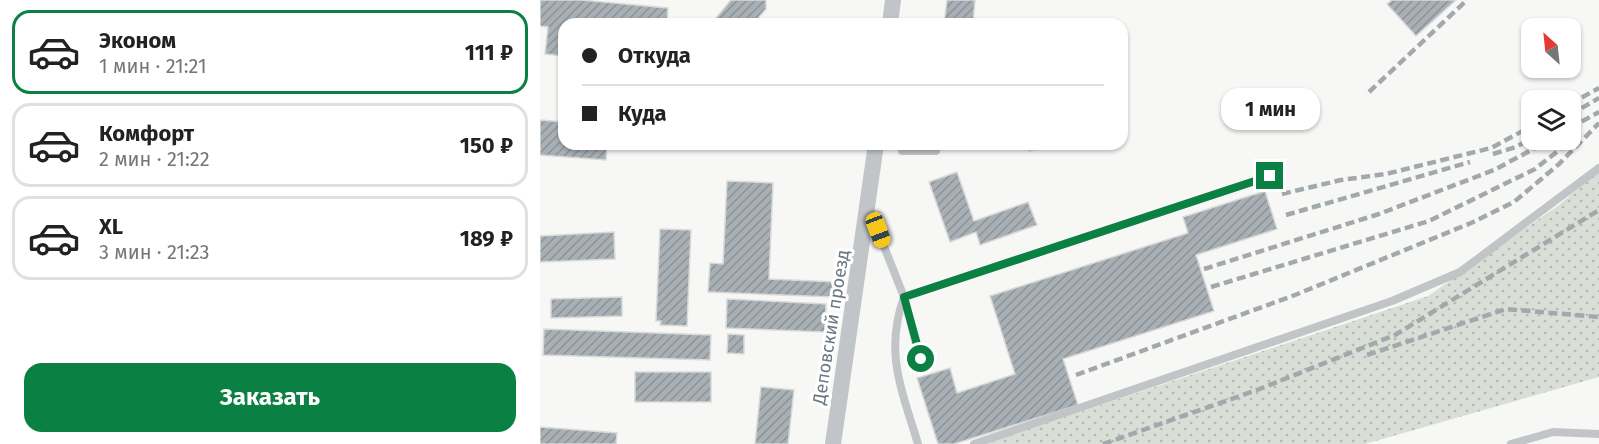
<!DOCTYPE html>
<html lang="ru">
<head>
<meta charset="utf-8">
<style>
  :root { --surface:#fff; --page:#f2f2f2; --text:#222; --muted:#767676; --line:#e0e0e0; --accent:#0b8043 }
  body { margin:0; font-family:"Fira Sans",sans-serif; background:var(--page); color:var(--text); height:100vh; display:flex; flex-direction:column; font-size:22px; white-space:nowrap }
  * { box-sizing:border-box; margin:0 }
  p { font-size:20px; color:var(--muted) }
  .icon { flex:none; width:33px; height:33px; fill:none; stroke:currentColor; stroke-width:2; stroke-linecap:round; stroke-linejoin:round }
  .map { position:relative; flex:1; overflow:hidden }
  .details { display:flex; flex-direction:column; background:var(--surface); width:540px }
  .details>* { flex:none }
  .guide { position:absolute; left:18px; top:18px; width:570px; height:132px; border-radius:18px; box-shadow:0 2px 4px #0004; display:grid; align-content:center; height:132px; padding:0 24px; background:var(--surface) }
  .needle { width:39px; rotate:333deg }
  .controls { position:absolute; left:981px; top:18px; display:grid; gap:12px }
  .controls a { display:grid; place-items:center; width:60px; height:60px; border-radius:12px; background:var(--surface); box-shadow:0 2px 4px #0004; font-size:30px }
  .end { position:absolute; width:27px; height:27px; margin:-14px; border:8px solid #0b8043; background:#fff; box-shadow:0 0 0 3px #fff }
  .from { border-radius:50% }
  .bubble { position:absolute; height:42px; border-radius:18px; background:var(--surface); box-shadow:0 2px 4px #0004; font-size:20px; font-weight:700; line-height:42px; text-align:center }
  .car { position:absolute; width:18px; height:36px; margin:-18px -9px; border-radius:8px; box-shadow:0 0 4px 2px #0007; background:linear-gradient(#f5c518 24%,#345 0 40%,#f5c518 0 76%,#345 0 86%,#f5c518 0) }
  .guide b { display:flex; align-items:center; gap:21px; height:57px; font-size:22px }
  .guide b+b { border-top:2px solid var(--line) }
  .guide i { width:15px; height:15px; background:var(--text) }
  ul { padding:10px 0 0; list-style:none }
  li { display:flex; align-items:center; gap:18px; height:84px; margin:0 12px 9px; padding:0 12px; border:3px solid var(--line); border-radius:18px }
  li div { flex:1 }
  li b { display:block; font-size:22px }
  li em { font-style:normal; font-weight:700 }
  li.selected { border-color:var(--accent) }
  li>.icon { width:54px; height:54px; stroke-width:1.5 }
  .button { display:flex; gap:12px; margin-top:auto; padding:12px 24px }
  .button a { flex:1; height:69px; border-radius:18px; background:var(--accent); color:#fff; font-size:24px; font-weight:700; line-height:69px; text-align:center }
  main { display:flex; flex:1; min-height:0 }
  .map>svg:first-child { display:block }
</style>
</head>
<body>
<main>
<section class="details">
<ul>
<li class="selected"><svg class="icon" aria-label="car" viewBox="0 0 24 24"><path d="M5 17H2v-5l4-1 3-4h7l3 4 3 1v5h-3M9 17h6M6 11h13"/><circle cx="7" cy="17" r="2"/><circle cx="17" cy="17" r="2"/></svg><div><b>Эконом</b><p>1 мин · 21:21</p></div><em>111 ₽</em></li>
<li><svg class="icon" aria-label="car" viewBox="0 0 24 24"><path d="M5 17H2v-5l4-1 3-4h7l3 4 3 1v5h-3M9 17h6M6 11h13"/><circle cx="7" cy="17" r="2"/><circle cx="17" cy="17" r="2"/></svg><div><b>Комфорт</b><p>2 мин · 21:22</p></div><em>150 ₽</em></li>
<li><svg class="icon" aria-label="car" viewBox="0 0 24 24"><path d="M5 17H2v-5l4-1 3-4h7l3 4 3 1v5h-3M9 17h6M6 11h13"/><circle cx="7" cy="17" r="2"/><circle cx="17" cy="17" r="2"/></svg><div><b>XL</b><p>3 мин · 21:23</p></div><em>189 ₽</em></li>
</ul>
<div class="button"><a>Заказать</a></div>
</section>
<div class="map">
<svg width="1059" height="444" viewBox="0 0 1059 444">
  <defs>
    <pattern id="grass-dots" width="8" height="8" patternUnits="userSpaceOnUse" patternTransform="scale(1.5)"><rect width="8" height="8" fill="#d9ded6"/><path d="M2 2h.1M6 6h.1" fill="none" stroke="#b4b9b3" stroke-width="1.8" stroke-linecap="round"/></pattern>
    <pattern id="building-hatch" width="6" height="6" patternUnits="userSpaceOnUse" patternTransform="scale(1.5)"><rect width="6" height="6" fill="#a8b0b5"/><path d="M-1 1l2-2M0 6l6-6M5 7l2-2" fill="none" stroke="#8d9499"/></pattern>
  </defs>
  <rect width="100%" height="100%" fill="#f7f8f5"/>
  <path fill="url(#grass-dots)" d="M1059 170V377L825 444H444L888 296 1019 205Z"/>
  <g fill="url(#building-hatch)" stroke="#d9d9d7" stroke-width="1.5">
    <path d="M0 0H41L128 8 127 24H24V56L5 54 8 27 0 26Z"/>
    <path d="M191 0H226V9L213 24H171Z"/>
    <path d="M407 0H435L433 24H404Z"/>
    <path d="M852 0H916L876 36 847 4Z"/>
    <path d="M0 120 24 122V144H67L66 160 0 155Z"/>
    <path d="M488 144H513L489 151Z"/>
    <path d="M417 172 434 221 488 202 497 225 440 245 436 232 410 242 389 182Z"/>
    <path d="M187 181 233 183 229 279 296 282 295 297 168 292 170 263 183 264Z"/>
    <path d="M725 191 737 229 656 255 674 311 523 359 538 405 414 444H398L377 378 410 368 417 393 475 374 450 296 648 233 643 217Z"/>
    <path d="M120 229 151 230 147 326 120 325 121 321H116Z"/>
    <path d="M74 232 75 259 0 262V236Z"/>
    <path d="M82 297V316L11 318V299Z"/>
    <path d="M187 299 286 304 285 332 186 328Z"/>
    <path d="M4 329 171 335 170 360 3 355Z"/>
    <path d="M188 334 204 335V354L187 353Z"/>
    <rect x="95" y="372" width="76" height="30"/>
    <path d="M221 387 254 390 248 444H215Z"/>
    <path d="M0 427 77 433 76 444H0Z"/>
  </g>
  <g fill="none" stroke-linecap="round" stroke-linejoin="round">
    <g stroke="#c1c5c8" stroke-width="8">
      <path d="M362 144V151H396L397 144"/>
      <path d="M330 211 364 297 380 359"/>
      <path d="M378 444C362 390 344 353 364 297L730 176"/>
      <path d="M434 444 852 301 920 272 1059 168"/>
      <path d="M971 444 1013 432 1059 434"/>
    </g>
    <g stroke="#c1c5c8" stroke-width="16">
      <path d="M350 24 353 0"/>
      <path d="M293 444 336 144"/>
    </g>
    <g stroke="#a2a9ad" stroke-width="4.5" stroke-dasharray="9 4.5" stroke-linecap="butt">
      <path d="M829 92 927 0"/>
      <path d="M1030 104 1059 88"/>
      <path d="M1030 115 1059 98"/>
      <path d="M1030 128 1059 112"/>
      <path d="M953 154 976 147 992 138"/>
      <path d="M742 194 801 180 846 174 951 148 992 126"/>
      <path d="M746 215 930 162"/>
      <path d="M664 269 839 214 954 170 1010 140"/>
      <path d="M671 287 889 221 995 169 1037 136"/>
      <path d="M827 355 966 309 1059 317"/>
      <path d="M536 375 755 295 931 223 974 202 1019 164 1059 123"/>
      <path d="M563 444 717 390 855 335 1059 210"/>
    </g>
  </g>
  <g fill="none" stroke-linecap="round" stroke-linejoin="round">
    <path stroke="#0b8043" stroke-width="8" d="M381 359 364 297 730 176"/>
  </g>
  <g text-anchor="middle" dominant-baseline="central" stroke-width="6" stroke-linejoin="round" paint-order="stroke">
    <g font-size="18" fill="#687884" stroke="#fff">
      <text transform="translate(291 327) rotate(-81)">Деповский проезд</text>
    </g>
  </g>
</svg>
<div class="controls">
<a><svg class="needle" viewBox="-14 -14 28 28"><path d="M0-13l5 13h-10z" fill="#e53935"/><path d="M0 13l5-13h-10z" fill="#767676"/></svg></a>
<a><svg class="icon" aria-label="layers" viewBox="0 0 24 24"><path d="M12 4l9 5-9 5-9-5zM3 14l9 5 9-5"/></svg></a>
</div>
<i class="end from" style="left:381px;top:359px"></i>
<i class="end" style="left:730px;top:176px"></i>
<div class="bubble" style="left:681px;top:88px;width:99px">1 мин</div>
<i class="car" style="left:338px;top:230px;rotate:159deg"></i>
<div class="guide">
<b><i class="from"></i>Откуда</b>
<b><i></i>Куда</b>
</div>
</div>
</main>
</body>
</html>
